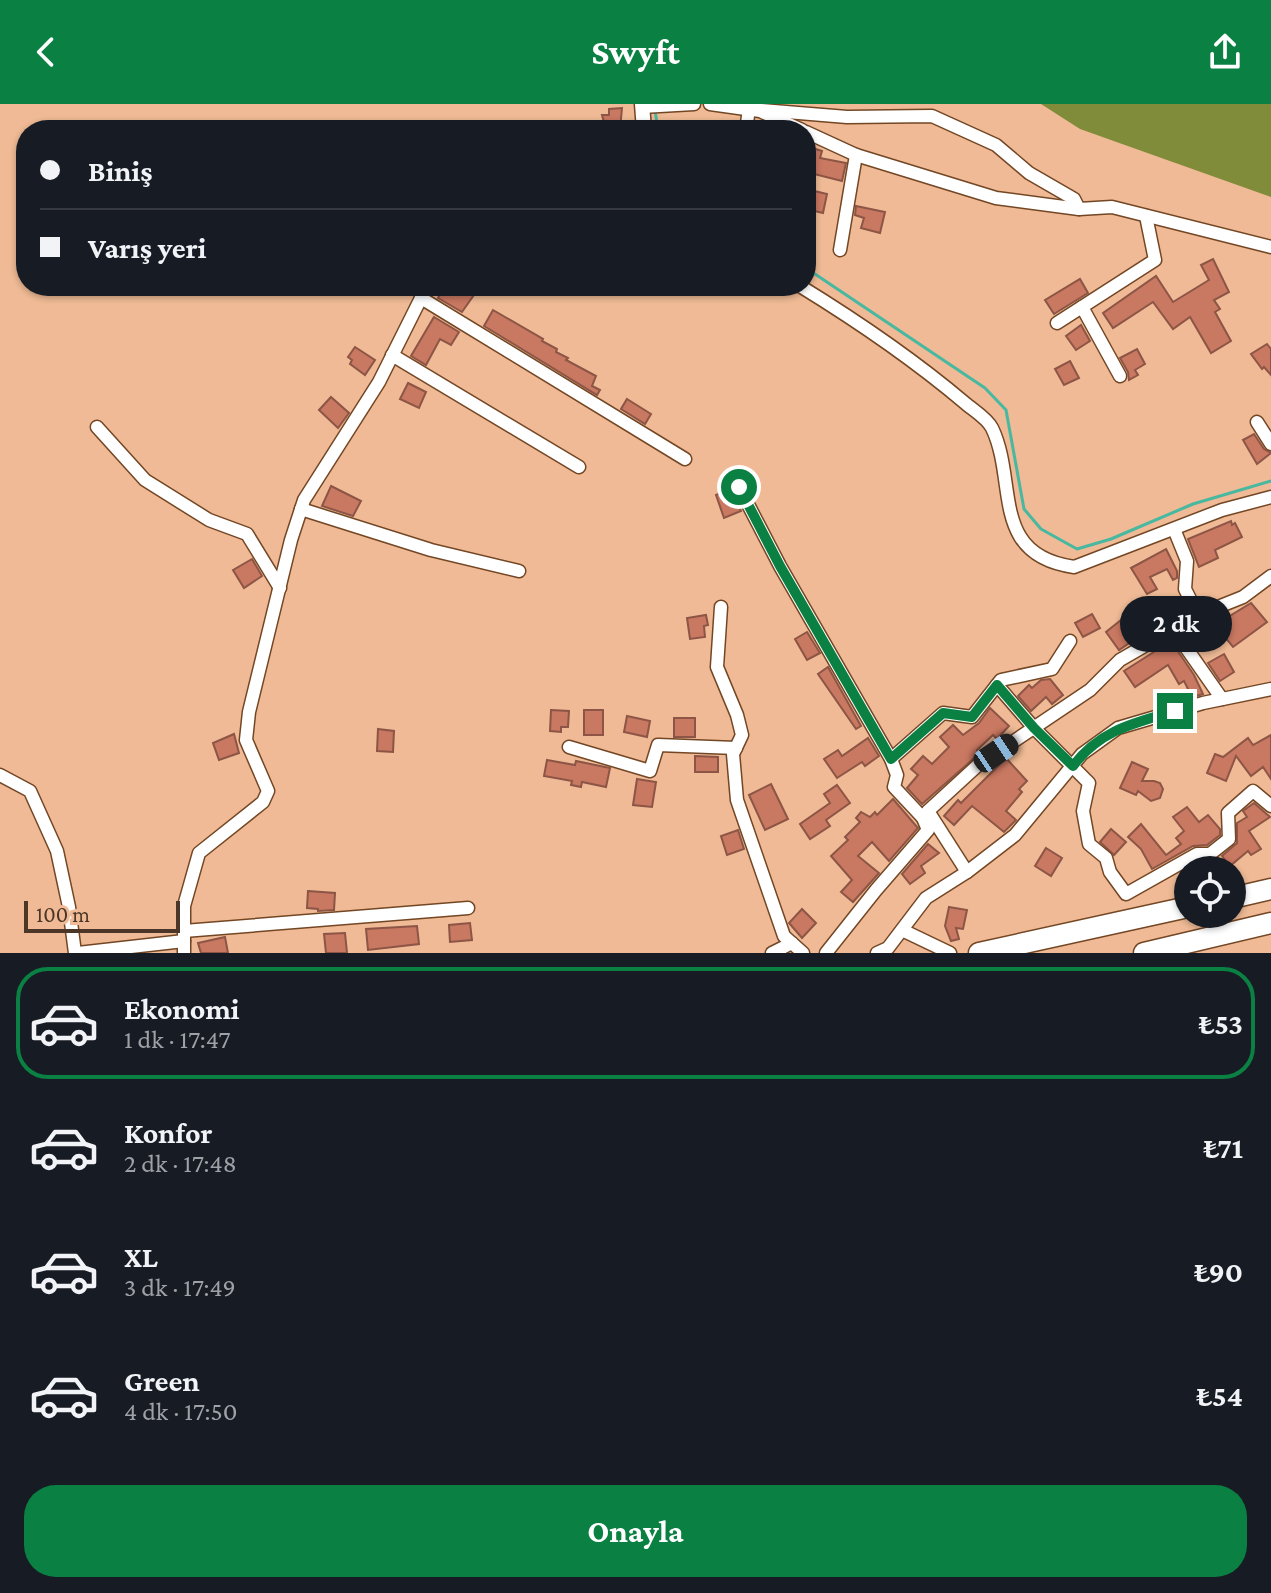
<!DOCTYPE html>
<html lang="tr">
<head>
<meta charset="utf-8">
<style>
  :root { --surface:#171b24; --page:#20242c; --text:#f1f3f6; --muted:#9ea1a6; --line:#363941; --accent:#0b8043 }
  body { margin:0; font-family:"Crimson Pro",serif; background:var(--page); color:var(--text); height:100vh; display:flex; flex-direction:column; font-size:30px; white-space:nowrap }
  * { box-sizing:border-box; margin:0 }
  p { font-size:26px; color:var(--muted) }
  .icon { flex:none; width:44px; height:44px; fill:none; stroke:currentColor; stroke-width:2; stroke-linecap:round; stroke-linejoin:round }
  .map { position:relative; height:849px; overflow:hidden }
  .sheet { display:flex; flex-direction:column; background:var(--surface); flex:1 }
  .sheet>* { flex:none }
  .hud { position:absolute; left:16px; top:16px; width:800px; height:176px; border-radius:32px; box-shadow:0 2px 6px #0004; display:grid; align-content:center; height:176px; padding:0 24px; background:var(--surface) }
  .buttons { position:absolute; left:1174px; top:752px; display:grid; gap:16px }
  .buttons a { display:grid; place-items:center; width:72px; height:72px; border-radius:50%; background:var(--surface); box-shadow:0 2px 6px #0004; font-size:40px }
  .scale { position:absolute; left:24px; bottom:20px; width:156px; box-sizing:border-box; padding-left:8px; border:4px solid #4b3627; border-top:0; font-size:22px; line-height:28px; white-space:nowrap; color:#4b3627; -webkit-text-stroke:6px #efba95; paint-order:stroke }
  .end { position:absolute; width:36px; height:36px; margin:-18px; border:10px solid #0b8043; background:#fff; box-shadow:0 0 0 4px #fff }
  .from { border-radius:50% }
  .bubble { position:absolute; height:56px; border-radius:28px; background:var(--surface); box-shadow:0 2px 6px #0004; font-size:26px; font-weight:700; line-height:56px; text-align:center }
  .car { position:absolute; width:24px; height:48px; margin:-24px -12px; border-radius:10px; box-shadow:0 0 6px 2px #0007; background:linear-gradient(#222 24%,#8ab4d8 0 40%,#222 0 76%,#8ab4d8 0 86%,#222 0) }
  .hud b { display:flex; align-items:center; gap:28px; height:76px; font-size:30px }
  .hud b+b { border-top:2px solid var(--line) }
  .hud i { width:20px; height:20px; background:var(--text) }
  ul { padding:14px 0 0; list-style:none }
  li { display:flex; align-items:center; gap:24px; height:112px; margin:0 16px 12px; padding:0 8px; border:4px solid transparent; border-radius:32px }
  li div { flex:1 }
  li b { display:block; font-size:30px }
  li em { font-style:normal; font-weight:700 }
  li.current { border-color:var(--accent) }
  li>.icon { width:72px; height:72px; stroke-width:1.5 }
  .primary-button { display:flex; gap:16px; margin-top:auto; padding:16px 24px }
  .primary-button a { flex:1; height:92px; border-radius:32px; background:var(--accent); color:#fff; font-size:32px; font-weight:700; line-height:92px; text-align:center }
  header { display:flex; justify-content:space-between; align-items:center; height:104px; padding:0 24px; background:var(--accent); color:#fff; font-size:36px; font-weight:700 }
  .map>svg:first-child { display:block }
</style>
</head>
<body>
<header><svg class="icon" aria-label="back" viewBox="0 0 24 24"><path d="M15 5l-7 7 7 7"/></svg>Swyft<svg class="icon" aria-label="share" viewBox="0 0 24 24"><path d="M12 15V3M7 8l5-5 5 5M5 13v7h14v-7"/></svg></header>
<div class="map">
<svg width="1271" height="849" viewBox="0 0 1271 849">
  <rect width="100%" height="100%" fill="#efba95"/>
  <path fill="#808c3a" d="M1041 0H1271V93L1080 25Z"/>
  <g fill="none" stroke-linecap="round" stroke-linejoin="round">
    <g stroke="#48b8a0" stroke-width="3">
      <path d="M655 6 658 26"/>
      <path d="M806 164 985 284 1006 306 1024 405 1041 425 1077 445 1111 435 1193 400 1271 377"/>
    </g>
  </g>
  <g fill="#c97861" stroke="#8c5545" stroke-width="2">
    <path d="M622 4 620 26H606L602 11H609V5Z"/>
    <path d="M806 42 822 47 820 54 846 59 842 77 806 68Z"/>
    <path d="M806 85 827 90 823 109 806 105Z"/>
    <path d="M856 102 885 108 880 129 861 124 864 114 855 111Z"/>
    <path d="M1213 155 1229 188 1214 196 1220 205 1215 208 1231 237 1211 249 1190 213 1173 225 1153 198 1113 224 1103 209 1156 172 1173 198 1209 176 1201 161Z"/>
    <path d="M1080 175 1088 189 1054 210 1045 196Z"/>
    <path d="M445 182H466L476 188 462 208 438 194Z"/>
    <path d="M493 206 543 235 542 237 557 245 556 248 568 254 566 256 596 272 592 282 600 286 597 291 484 222Z"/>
    <path d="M434 213 459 228 451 241 440 235 426 261 411 252Z"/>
    <path d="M1081 221 1090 237 1076 246 1066 232Z"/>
    <path d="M1267 240 1271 245V271L1264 263 1262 265 1251 250Z"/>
    <path d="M355 243 375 256 365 271 350 260 352 256 348 253Z"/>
    <path d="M1137 245 1145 260 1135 266 1138 271 1129 276 1128 268 1120 254Z"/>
    <path d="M1070 257 1079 274 1064 281 1055 265Z"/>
    <path d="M408 279 426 288 419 304 400 295Z"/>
    <path d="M331 293 349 309 338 324 319 306Z"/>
    <path d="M627 295 651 310 645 320 621 305Z"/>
    <path d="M1254 330 1264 345 1271 349 1257 360 1243 336Z"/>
    <path d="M331 382 361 397 353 412 322 402Z"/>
    <path d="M731 386 741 407 724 414 716 391Z"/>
    <path d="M1231 417 1232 421 1235 419 1242 433 1215 446 1218 454 1199 463 1188 435Z"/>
    <path d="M1166 445 1177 467V474L1173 476 1167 465 1150 473 1157 485 1147 490 1131 464Z"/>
    <path d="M252 455 262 472 244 484 233 466Z"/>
    <path d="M1179 494 1186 507 1153 526 1146 515Z"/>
    <path d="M1251 499 1267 518 1233 543 1215 521Z"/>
    <path d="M1092 510 1100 524 1083 533 1075 519Z"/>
    <path d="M706 511 708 521 704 522 705 533 690 535 687 514Z"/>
    <path d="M1121 516 1135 535 1119 546 1106 528Z"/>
    <path d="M807 528 820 549 807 556 795 535Z"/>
    <path d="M1171 537 1194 571 1203 590 1192 593 1184 577 1179 580 1168 561 1135 583 1124 567Z"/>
    <path d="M1224 550 1234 568 1220 577 1208 559Z"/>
    <path d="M828 563 861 622 856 625 818 570Z"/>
    <path d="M1050 575 1063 591 1052 600 1046 593 1031 607 1018 592 1029 581 1032 584 1041 576Z"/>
    <path d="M990 604 1009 622 997 635 993 631 977 646 980 649 922 700 907 684 918 671 911 665 923 652 932 660 949 643 940 633 953 621 963 631 979 619Z"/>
    <path d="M551 606 569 607 568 623H561V628L550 627Z"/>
    <rect x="584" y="606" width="19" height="25"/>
    <path d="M627 612 650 617 647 633 624 628Z"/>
    <rect x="674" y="614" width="21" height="19"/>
    <path d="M378 625 394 627 393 648 377 647Z"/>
    <path d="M234 630 239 649 219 656 213 639Z"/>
    <path d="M1271 631V675L1263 663 1251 672 1236 652 1226 677 1207 669 1215 650 1223 653 1248 634 1253 641Z"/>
    <path d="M868 634 879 652 865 662 862 658 837 674 824 655 838 646 842 652Z"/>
    <path d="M695 652 718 653V668H695Z"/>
    <path d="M1006 654 1027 677 1019 685 1022 688 1006 707 1016 716 1004 728 972 702 954 721 944 712 958 696 961 699Z"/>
    <path d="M547 656 575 661 576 657 610 664 606 683 582 678 581 683 571 681 572 677 544 672Z"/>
    <path d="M1132 658 1148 665 1142 677H1154L1160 679 1163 685 1160 694 1151 697 1138 687 1136 691 1120 684Z"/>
    <path d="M637 675 656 678 652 703 633 701Z"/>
    <path d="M771 680 788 715 765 726 749 691Z"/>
    <path d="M837 681 850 699 826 716 830 722 810 735 800 720 830 699 824 690Z"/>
    <path d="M893 695 918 724 889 757 872 738 858 752 879 769 853 798 841 788 852 776 831 752 848 736 845 733 860 718 856 714 861 708 870 713 875 708 877 711Z"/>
    <path d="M1254 699 1270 713 1249 727 1261 745 1251 751 1248 747 1230 762 1222 752 1237 739V719L1247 713 1243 707Z"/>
    <path d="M1187 703 1199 718 1208 711 1220 725V731L1207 741 1193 742 1152 765 1141 745 1128 733 1141 720 1166 751 1181 740 1176 734 1184 727 1173 713Z"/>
    <path d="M1111 725 1126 738 1114 751 1100 738Z"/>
    <path d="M738 726 744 745 727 751 721 732Z"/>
    <path d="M928 740 939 749 921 762 925 769 910 780 902 770Z"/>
    <path d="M1046 744 1062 754 1051 772 1035 762Z"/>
    <path d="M308 787 335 789 334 806 318 807V805L307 804Z"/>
    <path d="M949 803 967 806 963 825 956 824 959 835 951 837 945 822Z"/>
    <path d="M802 805 816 819 802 834 789 819Z"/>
    <path d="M470 819 472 836 450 838 449 821Z"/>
    <path d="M417 822 419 840 368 846 366 825Z"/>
    <path d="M345 829 347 849H326L324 830Z"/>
    <path d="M225 833 228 849H201L198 839Z"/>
  </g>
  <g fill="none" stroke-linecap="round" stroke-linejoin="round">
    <g stroke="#734624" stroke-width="15">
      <g id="minor">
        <path d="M710 0 760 7 802 26"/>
        <path d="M642 3 694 0"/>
        <path d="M746 26 749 5 847 13 932 12 996 41 1029 69 1074 95 1079 105"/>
        <path d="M806 28 856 51 996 94 1079 105 1112 103 1271 143"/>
        <path d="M840 146 856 51"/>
        <path d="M800 182C857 217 913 255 965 299 973 306 987 314 992 324 1018 378 989 451 1074 463L1222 406 1271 393"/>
        <path d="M421 194 685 355"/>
        <path d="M1082 203 1120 272"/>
        <path d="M1057 219 1155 156 1146 112"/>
        <path d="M392 251 579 363"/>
        <path d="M1257 318 1271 340"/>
        <path d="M97 323 145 376 209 416 247 430 280 484"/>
        <path d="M739 383 780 462 891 655 897 671 894 683 923 714"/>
        <path d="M301 405 431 446 519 467"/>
        <path d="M1174 425 1187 457 1185 485 1198 511"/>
        <path d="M721 503 717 563 737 611 742 631 733 650 737 696 784 832 803 849"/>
        <path d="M1173 525 1222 595"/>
        <path d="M997 581 1034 624 1089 679 1083 707 1089 740 1106 754 1110 768 1126 790 1197 750H1210L1229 735 1228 709 1253 687 1271 702"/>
        <path d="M569 643 650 667 658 641 736 644"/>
        <path d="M891 655 943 609 972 613 1001 576 1052 565 1070 537"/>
        <path d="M0 671 30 687 57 747 69 803 75 849"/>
        <path d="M928 707 967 768"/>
        <path d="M902 826 950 849"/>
        <path d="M184 827 468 804"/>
        <path d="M78 849 184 837"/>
        <path d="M184 849V802L199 749 263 698 268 687 246 636 249 608 291 436 304 396 379 278 427 182"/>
        <path d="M772 849 792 839"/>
        <path d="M826 849 876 786 928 726 923 714 928 707 977 662 1090 586 1120 556 1198 511 1243 493 1271 472"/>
        <path d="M877 849 888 844 926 794 967 768 1015 731 1082 650 1118 624 1203 599 1271 585"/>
      </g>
    </g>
    <g stroke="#734624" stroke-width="17">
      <path id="tertiary" d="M642 0 644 26"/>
    </g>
    <g stroke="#734624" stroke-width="23">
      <g id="trunk">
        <path d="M1232 794 1271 785"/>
        <path d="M979 849 1188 803"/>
        <path d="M1144 849 1271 819"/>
      </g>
    </g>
    <use href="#minor" stroke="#fff" stroke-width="12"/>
    <use href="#tertiary" stroke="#fff" stroke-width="14"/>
    <use href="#trunk" stroke="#fff" stroke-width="20"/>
  </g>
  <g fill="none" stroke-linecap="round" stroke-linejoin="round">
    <path stroke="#0b8043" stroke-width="10" d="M739 383 780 462 891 655 943 609 972 613 997 581 1034 624 1073 662C1100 626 1134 619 1175 607"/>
  </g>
</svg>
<div class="buttons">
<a><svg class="icon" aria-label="locate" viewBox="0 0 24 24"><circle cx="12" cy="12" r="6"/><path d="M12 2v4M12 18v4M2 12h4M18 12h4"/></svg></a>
</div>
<div class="scale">100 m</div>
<i class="end from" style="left:739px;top:383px"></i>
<i class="end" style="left:1175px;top:607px"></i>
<div class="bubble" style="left:1120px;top:492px;width:112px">2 dk</div>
<i class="car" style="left:996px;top:649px;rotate:56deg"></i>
<div class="hud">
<b><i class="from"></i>Biniş</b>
<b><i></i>Varış yeri</b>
</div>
</div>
<section class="sheet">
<ul>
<li class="current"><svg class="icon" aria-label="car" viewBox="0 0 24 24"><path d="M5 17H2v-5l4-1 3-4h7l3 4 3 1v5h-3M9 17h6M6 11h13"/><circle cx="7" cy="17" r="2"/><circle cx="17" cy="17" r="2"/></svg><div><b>Ekonomi</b><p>1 dk · 17:47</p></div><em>₺53</em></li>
<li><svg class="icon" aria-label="car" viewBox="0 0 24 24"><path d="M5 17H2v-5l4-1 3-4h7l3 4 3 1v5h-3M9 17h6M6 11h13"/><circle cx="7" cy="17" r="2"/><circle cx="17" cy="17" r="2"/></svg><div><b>Konfor</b><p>2 dk · 17:48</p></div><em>₺71</em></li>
<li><svg class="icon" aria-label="car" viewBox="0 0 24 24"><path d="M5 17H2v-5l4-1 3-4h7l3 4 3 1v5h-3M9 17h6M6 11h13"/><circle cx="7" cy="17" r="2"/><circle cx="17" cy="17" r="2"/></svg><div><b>XL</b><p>3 dk · 17:49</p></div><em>₺90</em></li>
<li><svg class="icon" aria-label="car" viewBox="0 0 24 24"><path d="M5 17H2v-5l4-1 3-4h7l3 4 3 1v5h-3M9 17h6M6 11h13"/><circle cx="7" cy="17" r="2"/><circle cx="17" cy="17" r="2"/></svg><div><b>Green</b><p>4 dk · 17:50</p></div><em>₺54</em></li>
</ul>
<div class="primary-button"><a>Onayla</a></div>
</section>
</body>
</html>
